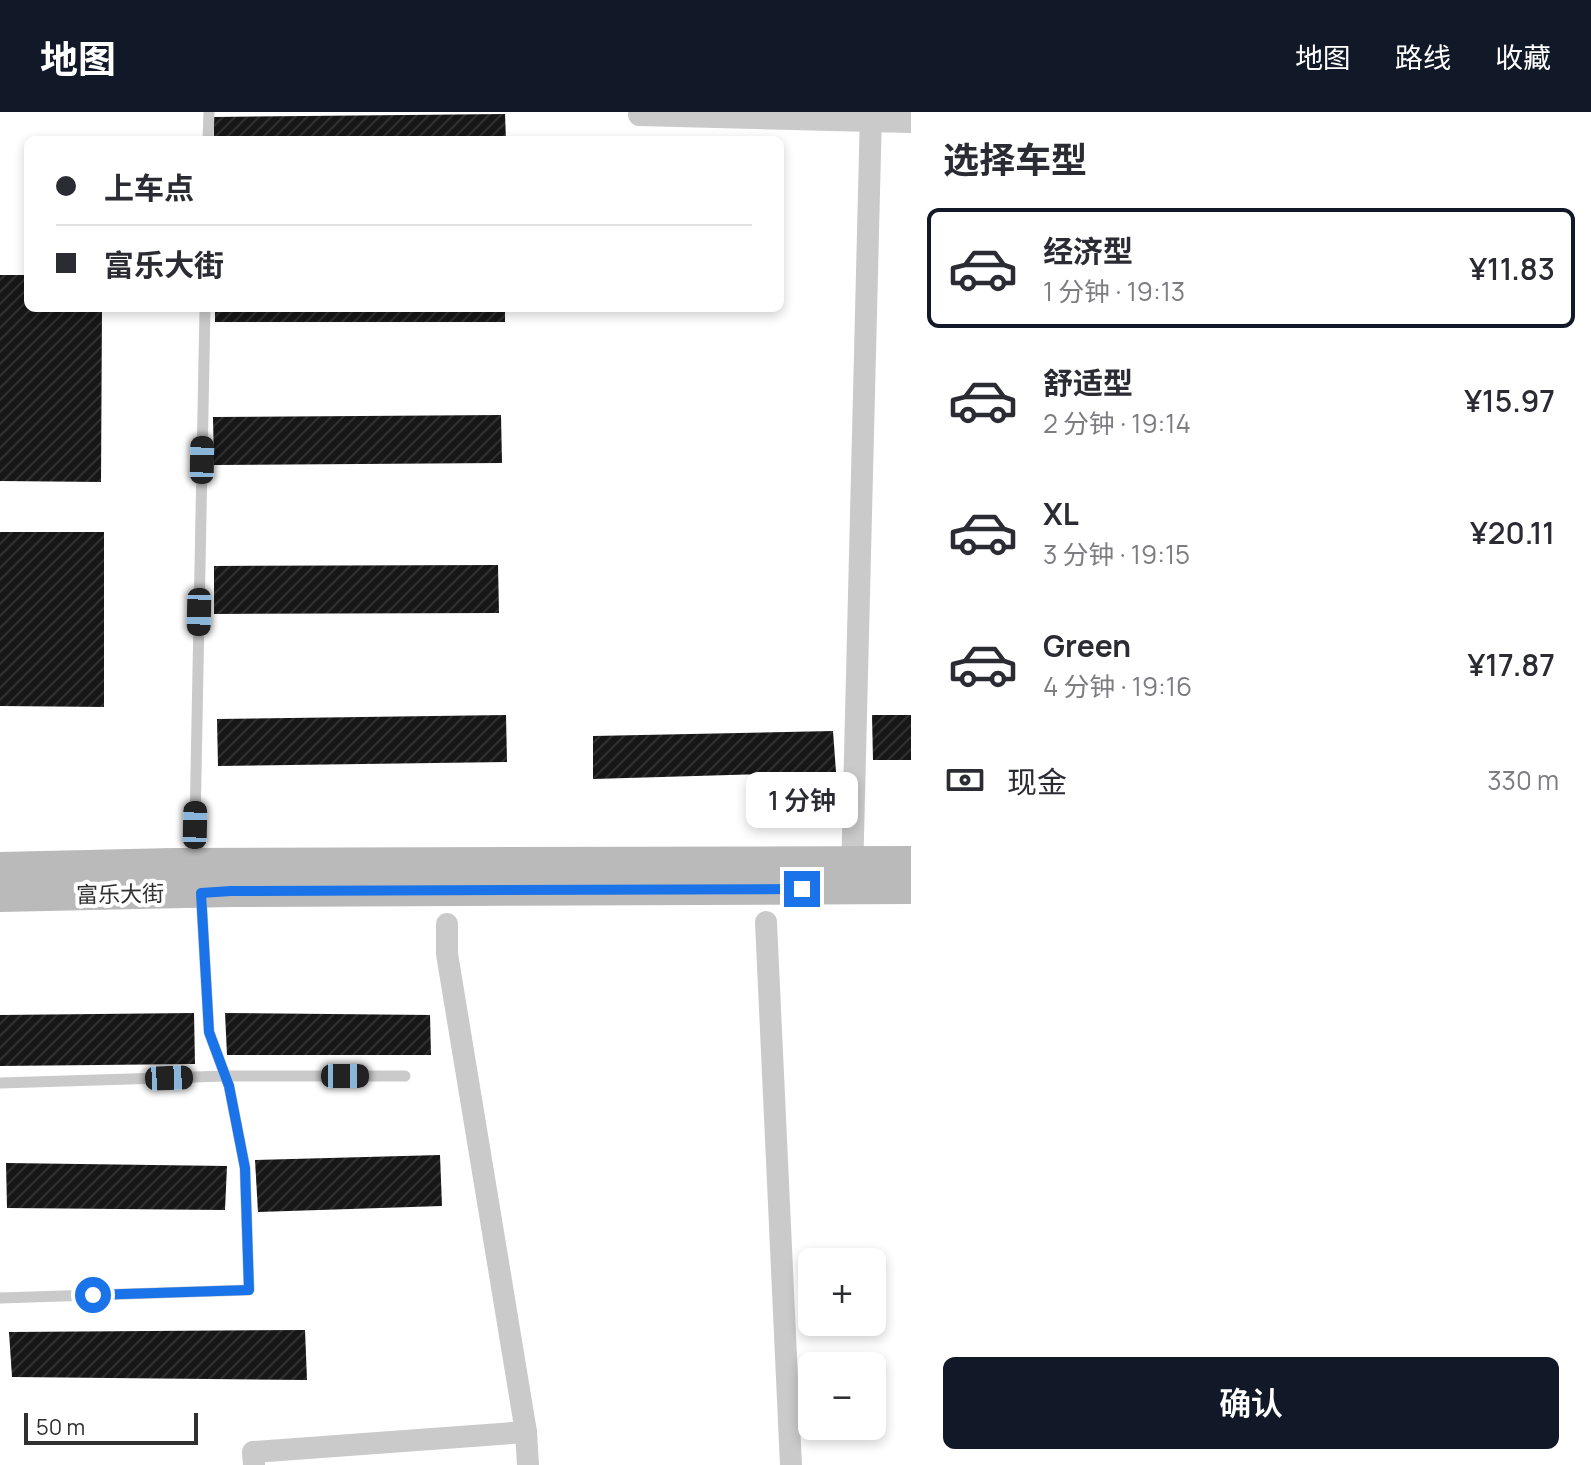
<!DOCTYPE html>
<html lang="zh">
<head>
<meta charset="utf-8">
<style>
  :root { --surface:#fff; --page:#f7f7f7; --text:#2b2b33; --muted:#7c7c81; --line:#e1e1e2; --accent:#111827 }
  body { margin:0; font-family:Manrope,"Noto Sans SC",sans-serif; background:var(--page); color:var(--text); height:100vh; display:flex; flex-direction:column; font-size:30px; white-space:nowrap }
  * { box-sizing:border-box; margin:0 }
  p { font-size:26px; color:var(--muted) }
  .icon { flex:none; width:44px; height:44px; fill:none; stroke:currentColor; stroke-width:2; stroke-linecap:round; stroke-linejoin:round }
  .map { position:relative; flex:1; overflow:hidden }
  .drawer { display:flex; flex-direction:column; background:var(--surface); width:680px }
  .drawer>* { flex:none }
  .hud { position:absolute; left:24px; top:24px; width:760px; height:176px; border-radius:12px; box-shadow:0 4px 12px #0003; display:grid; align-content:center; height:176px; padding:0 32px; background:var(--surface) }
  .controls { position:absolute; left:798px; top:1136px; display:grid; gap:16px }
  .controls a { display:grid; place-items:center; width:88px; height:88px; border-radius:12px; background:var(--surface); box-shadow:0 4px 12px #0003; font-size:40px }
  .scale { position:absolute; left:24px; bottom:20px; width:174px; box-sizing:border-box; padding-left:8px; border:4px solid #303030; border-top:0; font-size:22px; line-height:28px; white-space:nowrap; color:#303030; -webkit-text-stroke:6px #fff; paint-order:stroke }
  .end { position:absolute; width:36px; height:36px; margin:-18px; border:10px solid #1a73e8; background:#fff; box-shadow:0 0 0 4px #fff }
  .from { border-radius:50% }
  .bubble { position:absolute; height:56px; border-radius:12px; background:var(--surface); box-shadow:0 4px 12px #0003; font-size:26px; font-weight:600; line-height:56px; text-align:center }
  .car { position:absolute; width:24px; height:48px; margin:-24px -12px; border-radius:10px; box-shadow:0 0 6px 2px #0007; background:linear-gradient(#222 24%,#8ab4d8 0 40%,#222 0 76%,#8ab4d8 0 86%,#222 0) }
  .hud b { display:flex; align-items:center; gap:28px; height:76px; font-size:30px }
  .hud b+b { border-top:2px solid var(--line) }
  .hud i { width:20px; height:20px; background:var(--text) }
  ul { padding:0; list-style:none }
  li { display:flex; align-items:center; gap:24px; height:120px; margin:0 16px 12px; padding:0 16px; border:4px solid transparent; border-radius:12px }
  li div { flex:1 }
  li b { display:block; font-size:30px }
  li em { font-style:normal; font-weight:600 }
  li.on { border-color:var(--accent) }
  li>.icon { width:72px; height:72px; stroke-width:1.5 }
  h2 { padding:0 32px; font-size:36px; line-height:96px }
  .pay { display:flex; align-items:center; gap:20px; height:88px; padding:0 32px; font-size:30px }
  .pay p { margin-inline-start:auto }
  .action { display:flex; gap:16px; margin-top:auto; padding:16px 32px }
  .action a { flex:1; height:92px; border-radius:12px; background:var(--accent); color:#fff; font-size:32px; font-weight:600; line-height:92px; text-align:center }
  header { display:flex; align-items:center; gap:48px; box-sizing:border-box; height:112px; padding:0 40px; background:var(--accent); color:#fff }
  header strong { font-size:38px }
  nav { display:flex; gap:44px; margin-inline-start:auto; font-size:28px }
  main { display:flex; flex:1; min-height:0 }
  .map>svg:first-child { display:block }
</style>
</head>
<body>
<header>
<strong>地图</strong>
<nav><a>地图</a><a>路线</a><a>收藏</a></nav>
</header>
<main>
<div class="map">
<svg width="911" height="1353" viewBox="0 0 911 1353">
  <defs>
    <pattern id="building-hatch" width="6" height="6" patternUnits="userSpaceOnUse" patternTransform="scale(2)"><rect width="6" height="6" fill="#171717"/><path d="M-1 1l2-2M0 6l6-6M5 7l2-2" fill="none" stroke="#303030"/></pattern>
  </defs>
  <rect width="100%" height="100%" fill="#fff"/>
  <g fill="url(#building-hatch)">
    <path d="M505 2 506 28H214V5Z"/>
    <path d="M0 163H28V196H102L101 370 0 369Z"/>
    <rect x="215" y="196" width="290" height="14"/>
    <path d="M501 303 502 351 214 353 213 305Z"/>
    <path d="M0 420H104V595L0 594Z"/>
    <path d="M498 453 499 501 214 502V454Z"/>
    <path d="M506 603 507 650 218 654 217 607Z"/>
    <path d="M872 603H911V648H873Z"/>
    <path d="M833 619 836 660 593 667V624Z"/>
    <path d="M194 901 195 952 0 954V903Z"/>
    <path d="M225 901 430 903 431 943H227Z"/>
    <path d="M440 1043 442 1094 258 1100 255 1048Z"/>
    <path d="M6 1051 227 1054 225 1098 7 1096Z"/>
    <path d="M305 1218 307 1268 12 1265 9 1220Z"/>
  </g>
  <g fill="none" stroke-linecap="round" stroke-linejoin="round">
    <g stroke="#cacaca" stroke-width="11">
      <path d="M208 28 209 0"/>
      <path d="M199 748 195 713 205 196"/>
      <path d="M0 971 226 964H405"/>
      <path d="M0 1186 249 1178 245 1056 229 974 209 920 201 781"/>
    </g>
    <g stroke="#cacaca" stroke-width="22">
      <path d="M639 3 911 10"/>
      <path d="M852 764 871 0"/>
      <path d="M766 810 791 1353"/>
      <path d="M447 812V842L526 1320 528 1353"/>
      <path d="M254 1353 253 1340 526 1320"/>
    </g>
    <g stroke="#bababa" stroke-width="32">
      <path d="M0 756 173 752 911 750"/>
      <path d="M0 784 231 779 911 776"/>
    </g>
  </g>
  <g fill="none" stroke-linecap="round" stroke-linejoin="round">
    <path stroke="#1a73e8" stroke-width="10" d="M93 1183 249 1178 245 1056 229 974 209 920 201 781 231 779 802 777"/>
  </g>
  <g text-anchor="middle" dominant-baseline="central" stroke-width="8" stroke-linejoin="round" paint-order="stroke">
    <g font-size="22" fill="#303030" stroke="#fff">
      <text transform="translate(120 782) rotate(-1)">富乐大街</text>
    </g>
  </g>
</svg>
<div class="controls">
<a>+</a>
<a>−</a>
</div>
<div class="scale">50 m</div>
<i class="end from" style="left:93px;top:1183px"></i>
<i class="end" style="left:802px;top:777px"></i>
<div class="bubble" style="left:746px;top:660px;width:112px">1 分钟</div>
<i class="car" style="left:202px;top:348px;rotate:1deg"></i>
<i class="car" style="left:199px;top:500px;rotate:181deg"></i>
<i class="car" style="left:195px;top:713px;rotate:1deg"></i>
<i class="car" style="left:345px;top:964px;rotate:90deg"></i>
<i class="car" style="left:169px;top:966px;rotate:88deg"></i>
<div class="hud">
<b><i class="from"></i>上车点</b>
<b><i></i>富乐大街</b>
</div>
</div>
<section class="drawer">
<h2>选择车型</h2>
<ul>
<li class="on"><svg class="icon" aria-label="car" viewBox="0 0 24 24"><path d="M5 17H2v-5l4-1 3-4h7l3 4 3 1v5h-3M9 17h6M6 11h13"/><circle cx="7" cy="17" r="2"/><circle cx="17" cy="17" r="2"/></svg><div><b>经济型</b><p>1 分钟 · 19:13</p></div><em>¥11.83</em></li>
<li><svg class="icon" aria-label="car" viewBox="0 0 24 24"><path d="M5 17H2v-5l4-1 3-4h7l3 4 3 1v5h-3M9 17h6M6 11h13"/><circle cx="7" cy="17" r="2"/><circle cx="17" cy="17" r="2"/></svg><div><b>舒适型</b><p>2 分钟 · 19:14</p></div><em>¥15.97</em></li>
<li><svg class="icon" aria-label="car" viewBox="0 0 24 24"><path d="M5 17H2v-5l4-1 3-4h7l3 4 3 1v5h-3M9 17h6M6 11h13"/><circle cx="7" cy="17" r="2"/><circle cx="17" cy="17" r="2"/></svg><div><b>XL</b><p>3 分钟 · 19:15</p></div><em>¥20.11</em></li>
<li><svg class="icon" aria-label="car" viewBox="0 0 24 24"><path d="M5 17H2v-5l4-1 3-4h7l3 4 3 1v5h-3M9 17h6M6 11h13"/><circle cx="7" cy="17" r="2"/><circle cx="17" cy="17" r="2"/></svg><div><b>Green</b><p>4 分钟 · 19:16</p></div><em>¥17.87</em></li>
</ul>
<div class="pay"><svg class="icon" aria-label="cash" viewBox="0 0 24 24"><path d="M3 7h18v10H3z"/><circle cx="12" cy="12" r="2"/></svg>现金<p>330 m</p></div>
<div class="action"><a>确认</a></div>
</section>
</main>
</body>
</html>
